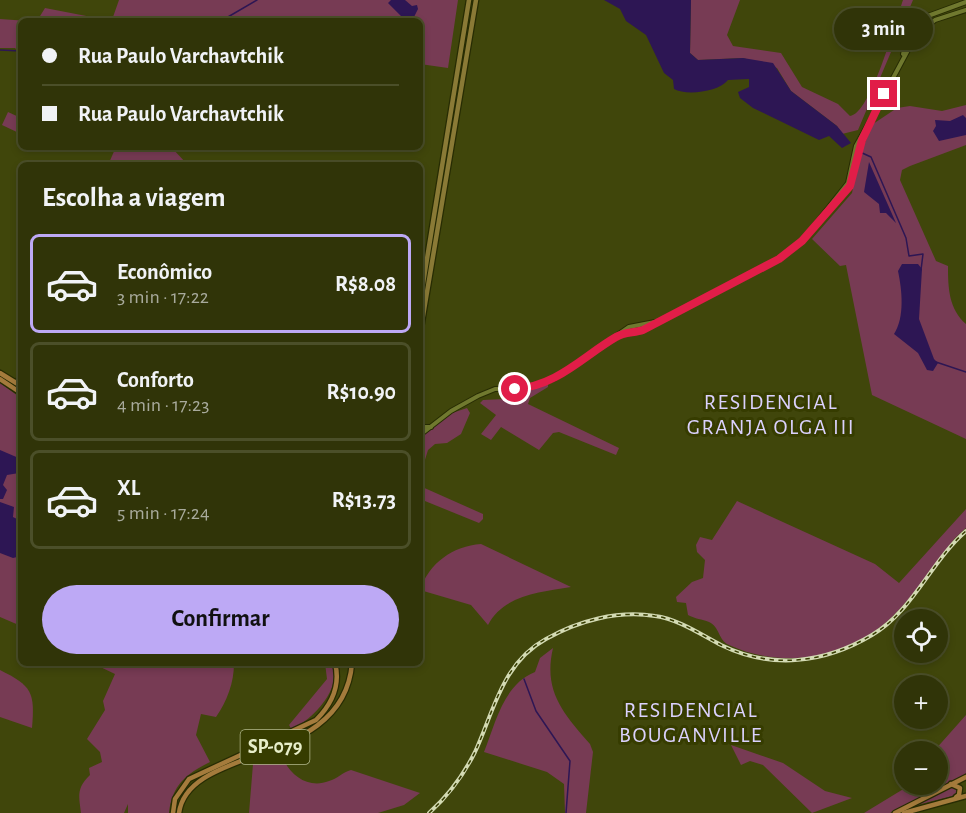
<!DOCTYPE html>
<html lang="pt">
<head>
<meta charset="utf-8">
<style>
  :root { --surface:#303408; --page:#383c12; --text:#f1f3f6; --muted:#a8aa9c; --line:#4b4f29; --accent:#bda9f5 }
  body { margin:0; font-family:"Alegreya Sans",sans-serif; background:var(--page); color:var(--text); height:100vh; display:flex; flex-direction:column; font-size:22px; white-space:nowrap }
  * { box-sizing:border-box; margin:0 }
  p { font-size:20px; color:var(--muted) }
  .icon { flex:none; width:33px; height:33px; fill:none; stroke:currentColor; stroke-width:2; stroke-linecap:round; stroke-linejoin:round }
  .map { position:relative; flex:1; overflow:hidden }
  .details { position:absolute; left:18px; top:162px; width:405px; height:504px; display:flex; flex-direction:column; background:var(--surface); border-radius:9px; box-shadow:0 3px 9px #0003,0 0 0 2px var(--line) }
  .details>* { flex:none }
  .top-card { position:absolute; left:18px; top:18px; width:405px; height:132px; border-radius:9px; box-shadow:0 3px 9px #0003,0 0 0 2px var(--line); display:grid; align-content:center; height:132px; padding:0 24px; background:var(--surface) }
  .buttons { position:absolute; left:894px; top:609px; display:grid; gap:12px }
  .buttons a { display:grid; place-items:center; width:54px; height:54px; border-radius:50%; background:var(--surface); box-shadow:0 3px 9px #0003,0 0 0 2px var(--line); font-size:30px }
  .end { position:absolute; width:27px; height:27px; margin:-14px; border:8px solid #e11d48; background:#fff; box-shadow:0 0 0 3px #fff }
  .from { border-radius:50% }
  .bubble { position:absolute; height:42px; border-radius:21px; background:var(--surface); box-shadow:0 3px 9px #0003,0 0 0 2px var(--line); font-size:20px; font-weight:700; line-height:42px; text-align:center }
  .top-card b { display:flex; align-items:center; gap:21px; height:57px; font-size:22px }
  .top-card b+b { border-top:2px solid var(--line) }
  .top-card i { width:15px; height:15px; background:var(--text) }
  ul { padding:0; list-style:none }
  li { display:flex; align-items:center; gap:18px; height:99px; margin:0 12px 9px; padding:0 12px; border:3px solid var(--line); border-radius:9px }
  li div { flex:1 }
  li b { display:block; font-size:22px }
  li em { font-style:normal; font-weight:700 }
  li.current { border-color:var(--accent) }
  li>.icon { width:54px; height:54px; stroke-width:1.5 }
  h2 { padding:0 24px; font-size:27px; line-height:72px }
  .button { display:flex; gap:12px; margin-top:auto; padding:12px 24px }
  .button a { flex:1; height:69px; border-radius:36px; background:var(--accent); color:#111; font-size:24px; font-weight:700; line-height:69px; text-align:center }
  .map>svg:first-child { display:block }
</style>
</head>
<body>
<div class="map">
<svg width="966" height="813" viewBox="0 0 966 813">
  <rect width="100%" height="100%" fill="#40460b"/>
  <g fill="#773b54">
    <path d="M119 0H458L448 68 420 64V21H37L45 8 107 20 113 17Z"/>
    <path d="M691 0H740L727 35 733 46 781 53 802 87 838 104 850 116C871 114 896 20 903 0H913L858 130 842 134 837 126 791 91 777 68 743 58 698 60 690 53Z"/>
    <path d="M0 19 28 21H21V54L15 48H0Z"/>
    <path d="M966 105V145L910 166 902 170 900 180 936 261 948 266C948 289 949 309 966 324V439L872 395 846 265 840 266 812 239 852 193 860 154 873 124 897 108 910 106 942 111Z"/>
    <path d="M8 112 21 118V134L2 125Z"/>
    <path d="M116 147H171L188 165H108Z"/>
    <path d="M0 383 21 398V626L0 617Z"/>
    <path d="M548 384V387L530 398 528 404 619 448 616 455 559 432 553 433 539 450 501 427 491 440 481 434 496 415 480 403 483 400 505 399 510 396 502 390 534 389Z"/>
    <path d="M467 408 470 413 461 434 447 443 435 444 428 450 420 476V436L452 413Z"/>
    <path d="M420 486 483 514V519L479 523 420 499Z"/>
    <path d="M737 501 875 564 899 583 966 509V528L955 538C935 564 916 594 892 617 849 659 783 670 729 645 718 640 720 627 709 622 702 619 695 619 688 615L686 603 677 602 676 597 692 582 703 578 705 560 697 552 696 545 700 537 712 540Z"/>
    <path d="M481 544 571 587C541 592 503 595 488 625L471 605 420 590C429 563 453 546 481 544Z"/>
    <path d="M553 648C543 691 563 713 590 744L593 752 586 813H565L564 784 547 772 484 752C496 722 503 685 535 672L540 658Z"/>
    <path d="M92 663H168L172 666 170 663H234C234 683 227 701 216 717L201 714 196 735 210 762C186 774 172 785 169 813H128V804L124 813H81C79 797 76 788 90 775L89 768 102 762 100 752 87 739 105 710 103 701 115 674Z"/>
    <path d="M325 663H332C343 689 313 718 292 730L289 725 327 679Z"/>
    <path d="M0 670C32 686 35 692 32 728L0 717Z"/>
    <path d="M966 715V774L890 813H864L910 785 938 784V752L934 751Z"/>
    <path d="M731 745 783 763 825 791 852 798 812 813 763 765 750 761 741 765Z"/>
    <path d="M281 753C287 773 307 790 329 781 337 779 343 772 351 770L420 793 404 805 378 813H249L253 764Z"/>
    <path d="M949 786 957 787 956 795 921 804 897 813Z"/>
  </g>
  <g fill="#2d1654">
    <path d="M391 0H405L412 6 417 5 418 9 414 17H402L388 3Z"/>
    <path d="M604 0H691L690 53 698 60 743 58 773 63 791 91 837 126 851 143 842 148 829 136 819 140 753 108 740 98 738 92 749 87V79L728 80C719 92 686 96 674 89L673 80 664 73 646 35 626 21 620 9Z"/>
    <path d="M963 115 966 118V135L939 141 933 131 936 126 935 120 950 121Z"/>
    <path d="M869 162 896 223 886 213H880L879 204 864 192Z"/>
    <path d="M902 264H918L922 269 919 319 934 359 938 363 933 371 927 370 918 353 894 334C905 317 902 290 898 271Z"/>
    <path d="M0 450 21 459 19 473 7 475 3 485 7 490 3 499H0Z"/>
    <path d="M0 502 14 507 13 517 21 521V556L13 558 0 553Z"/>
  </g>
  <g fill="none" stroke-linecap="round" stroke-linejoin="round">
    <g stroke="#2d1654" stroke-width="1.5">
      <path d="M221 21 257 0"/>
      <path d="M0 50 21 51"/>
      <path d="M860 152 871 157 906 238 909 256 923 254 921 270"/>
      <path d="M936 362 966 372"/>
      <path d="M524 679 536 711 570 761 566 813"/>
    </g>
    <g stroke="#272c03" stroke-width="6">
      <g id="tertiary">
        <path d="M910 32 925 17 966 2"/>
        <path d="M916 36 935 20 966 10"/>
        <path d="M903 54 910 34"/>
        <path d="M857 154 870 121 915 37"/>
        <path d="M838 200 849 188 853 176"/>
        <path d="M618 335 649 327 779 259 802 241 848 183 856 146 870 121"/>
        <path d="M16 383 21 375"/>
        <path d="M420 427H431"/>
        <path d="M420 435 451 411 478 396 495 389 526 388 554 379 629 327 655 322"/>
      </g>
    </g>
    <g stroke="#272c03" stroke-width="7">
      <g id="secondary">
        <path d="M420 302 469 0"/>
        <path d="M420 334 476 0"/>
      </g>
    </g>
    <g stroke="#272c03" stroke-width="7">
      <g id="primary">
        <path d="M0 373 21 386"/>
        <path d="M0 379 21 393"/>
        <path d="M951 784 960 788 959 795 956 797"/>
        <path d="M173 813 175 799 189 779 316 720C332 704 341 686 335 663"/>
        <path d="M179 813C188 744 344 768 352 663"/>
        <path d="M895 813 966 777"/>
        <path d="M904 813 966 796"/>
      </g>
    </g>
    <use href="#tertiary" stroke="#70792f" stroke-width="4"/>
    <use href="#secondary" stroke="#8a7a36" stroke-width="4.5"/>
    <use href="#primary" stroke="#a47b3c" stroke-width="4.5"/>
    <g stroke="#d3dab3" stroke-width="4">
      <path id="rail" d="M429 813C449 795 463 776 475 752 494 711 502 663 546 639 578 621 617 610 655 616 678 619 700 634 721 645 772 670 825 663 872 635 913 611 931 561 966 531"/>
    </g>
    <use href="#rail" stroke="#363c00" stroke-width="1.5" stroke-dasharray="4.5" stroke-linecap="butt"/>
  </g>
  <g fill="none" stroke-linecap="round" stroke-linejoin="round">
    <path stroke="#e11d48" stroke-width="8" d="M515 389C557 386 582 357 616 337 624 332 634 333 643 330L779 259 802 241 850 186 862 140 884 94"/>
  </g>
  <g text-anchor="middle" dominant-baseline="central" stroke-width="6" stroke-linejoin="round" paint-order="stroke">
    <rect fill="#363c00" stroke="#b2b98d" stroke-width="1.5" x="240.5" y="730" width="69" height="34" rx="4.5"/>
    <g font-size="20" font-weight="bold" fill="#e7eec9">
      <text x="275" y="747">SP-079</text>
    </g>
    <g font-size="22" letter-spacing="1.5" fill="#dbd1fd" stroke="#363c00">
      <text x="771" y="402">RESIDENCIAL<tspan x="771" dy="25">GRANJA OLGA III</tspan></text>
      <text x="691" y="710">RESIDENCIAL<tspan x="691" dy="25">BOUGANVILLE</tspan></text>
    </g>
  </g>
</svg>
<div class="buttons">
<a><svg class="icon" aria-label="locate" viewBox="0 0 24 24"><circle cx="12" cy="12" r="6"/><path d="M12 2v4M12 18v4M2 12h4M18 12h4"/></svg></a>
<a>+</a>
<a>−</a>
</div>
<i class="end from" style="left:515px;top:389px"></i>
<i class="end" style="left:884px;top:94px"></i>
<div class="bubble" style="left:834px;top:8px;width:99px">3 min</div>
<div class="top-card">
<b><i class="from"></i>Rua Paulo Varchavtchik</b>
<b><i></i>Rua Paulo Varchavtchik</b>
</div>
<section class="details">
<h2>Escolha a viagem</h2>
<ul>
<li class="current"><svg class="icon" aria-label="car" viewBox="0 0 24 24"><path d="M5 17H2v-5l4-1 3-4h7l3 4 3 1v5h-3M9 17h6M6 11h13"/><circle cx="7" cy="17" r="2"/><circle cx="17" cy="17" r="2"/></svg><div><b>Econômico</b><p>3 min · 17:22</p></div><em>R$8.08</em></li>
<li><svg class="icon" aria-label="car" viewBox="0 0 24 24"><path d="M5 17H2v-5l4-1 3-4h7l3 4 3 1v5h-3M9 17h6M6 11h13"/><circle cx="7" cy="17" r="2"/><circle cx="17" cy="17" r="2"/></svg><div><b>Conforto</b><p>4 min · 17:23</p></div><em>R$10.90</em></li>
<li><svg class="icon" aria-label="car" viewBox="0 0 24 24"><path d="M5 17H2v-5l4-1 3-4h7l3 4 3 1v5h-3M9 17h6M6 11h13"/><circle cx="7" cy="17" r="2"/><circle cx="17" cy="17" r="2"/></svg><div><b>XL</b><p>5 min · 17:24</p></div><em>R$13.73</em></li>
</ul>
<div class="button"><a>Confirmar</a></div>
</section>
</div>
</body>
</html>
